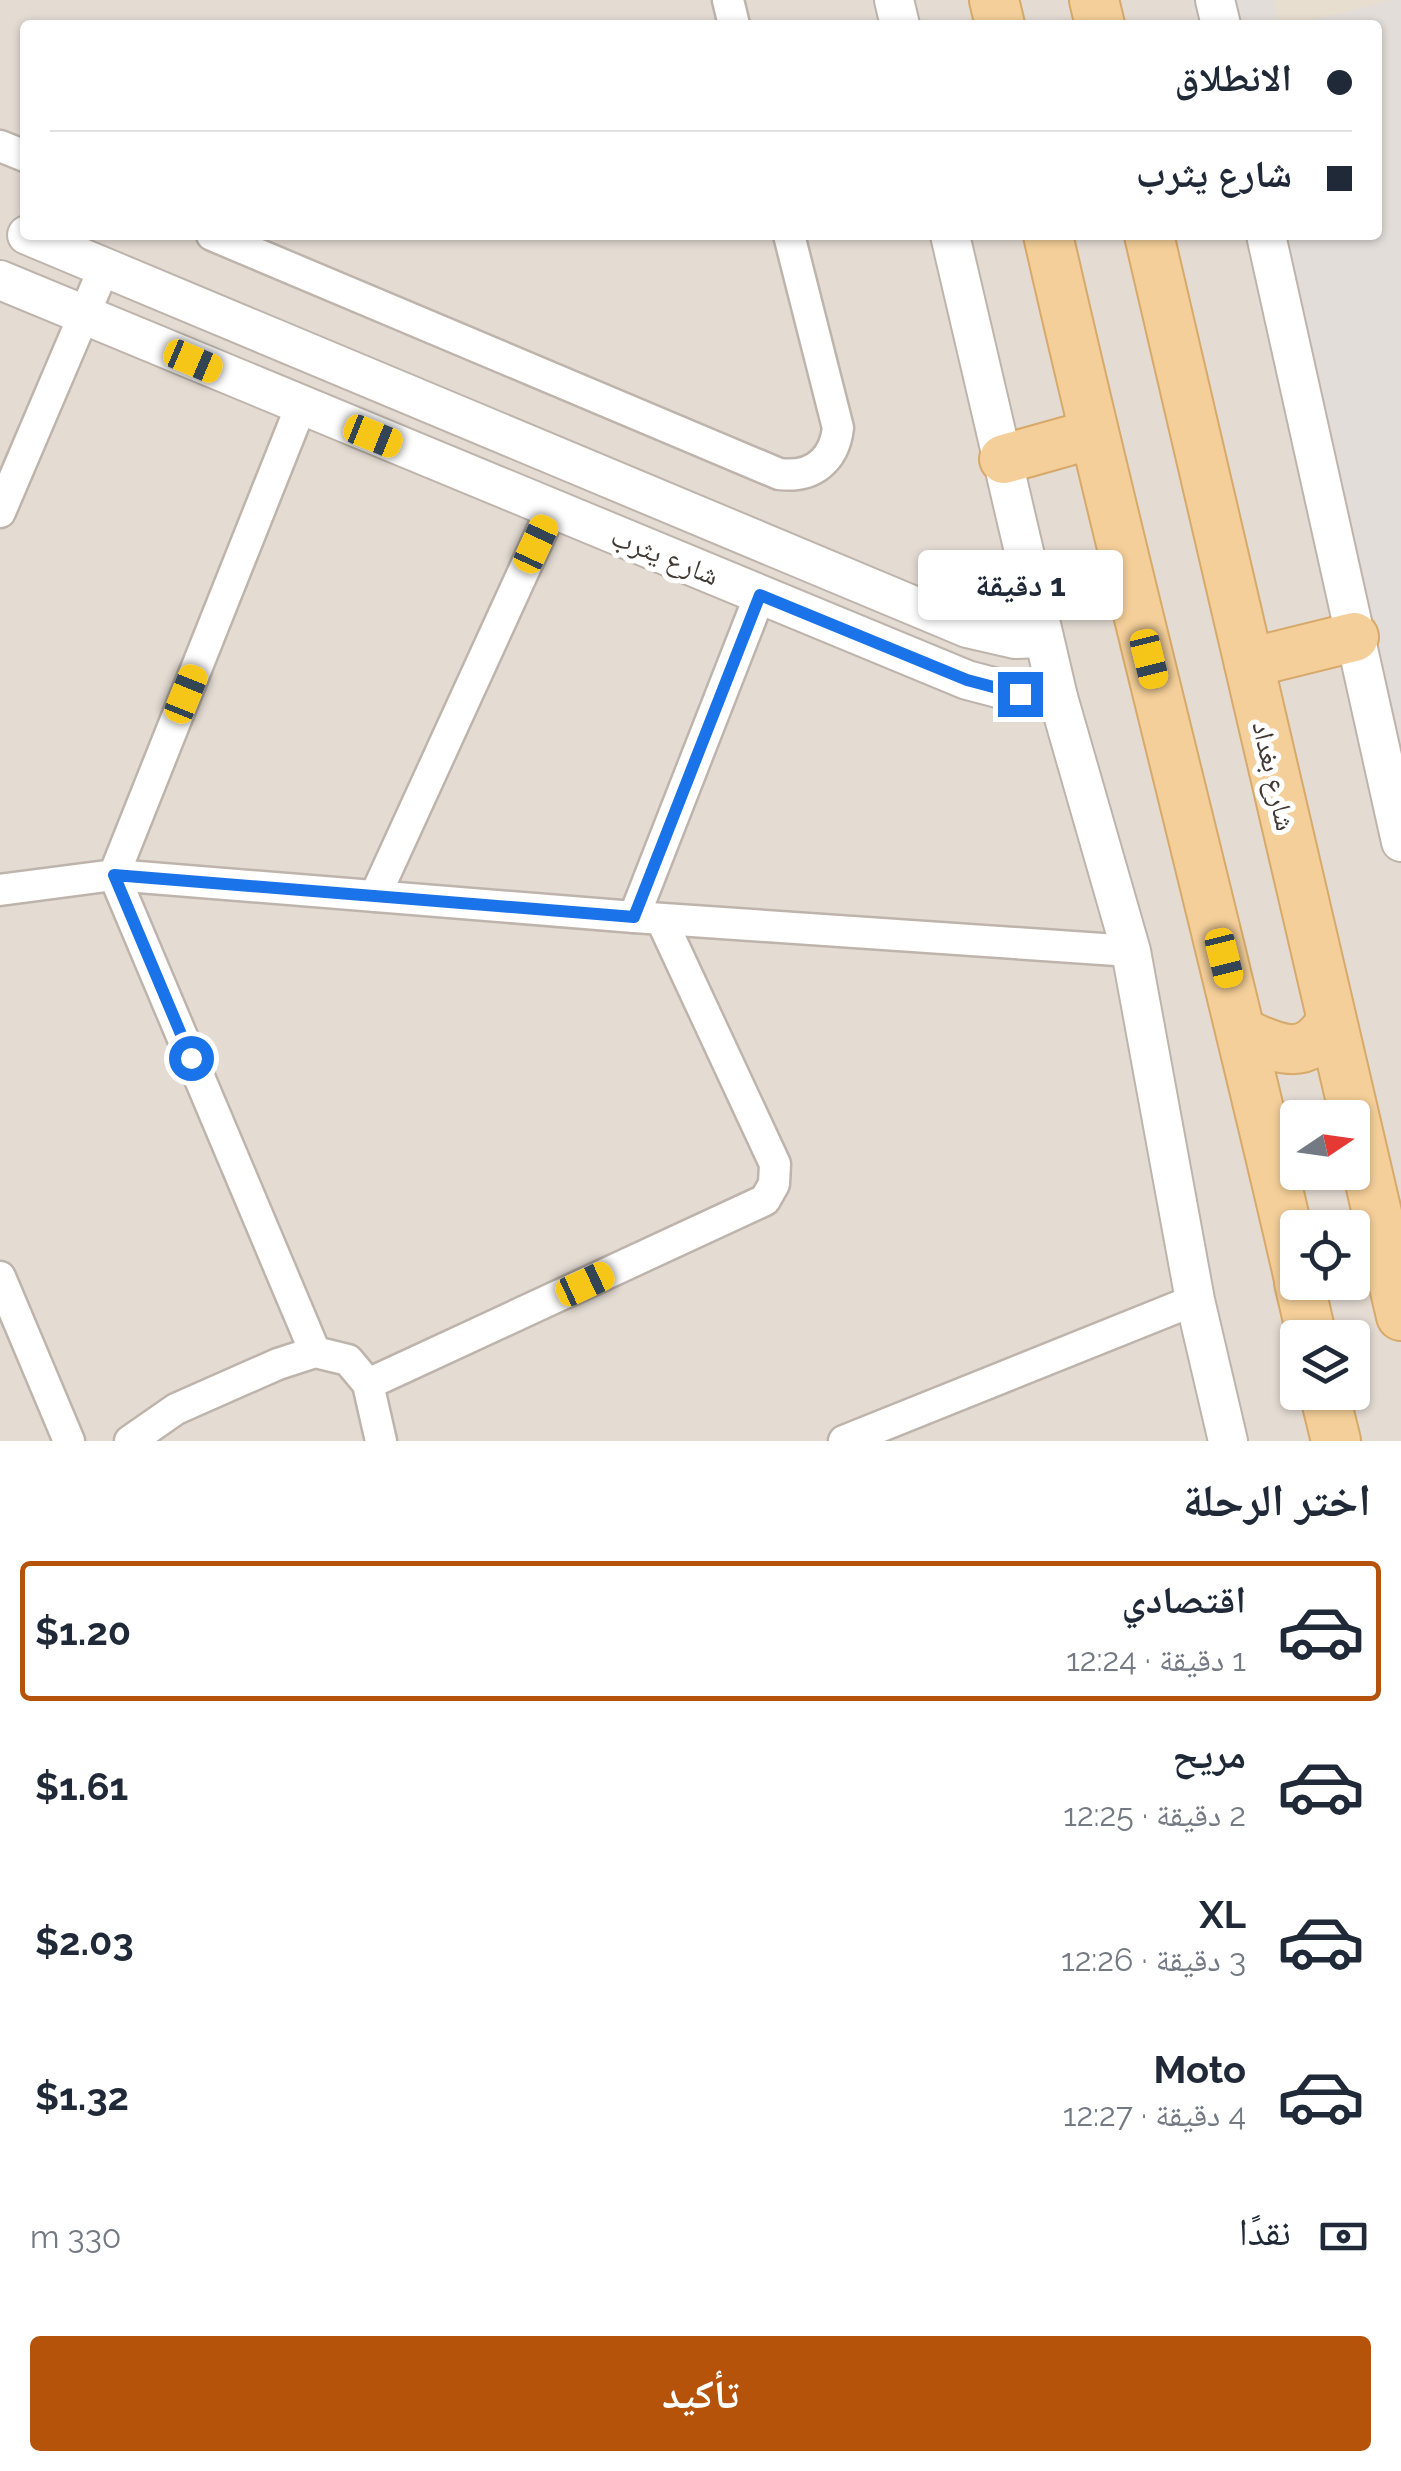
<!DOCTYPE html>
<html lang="ar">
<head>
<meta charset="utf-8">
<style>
  :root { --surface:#fff; --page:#f6f6f7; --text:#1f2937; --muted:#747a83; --line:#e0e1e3; --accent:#b45309 }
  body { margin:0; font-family:Raleway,"Noto Naskh Arabic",sans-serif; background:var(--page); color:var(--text); direction:rtl; height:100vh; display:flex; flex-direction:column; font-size:38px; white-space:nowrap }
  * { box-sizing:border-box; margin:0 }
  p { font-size:32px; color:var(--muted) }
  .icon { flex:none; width:55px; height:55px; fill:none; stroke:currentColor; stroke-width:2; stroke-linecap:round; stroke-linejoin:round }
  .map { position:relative; height:1441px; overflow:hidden; direction:ltr }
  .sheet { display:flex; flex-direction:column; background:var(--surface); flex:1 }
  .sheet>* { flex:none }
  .banner { position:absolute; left:20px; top:20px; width:1362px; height:220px; border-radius:10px; box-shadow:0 2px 8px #0004; direction:rtl; display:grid; align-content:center; height:220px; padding:0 30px; background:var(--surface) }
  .needle { width:65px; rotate:77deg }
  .fabs { position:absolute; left:1280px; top:1100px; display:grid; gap:20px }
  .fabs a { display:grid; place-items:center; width:90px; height:90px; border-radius:10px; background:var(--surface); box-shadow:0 2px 8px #0004; font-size:50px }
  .end { position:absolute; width:45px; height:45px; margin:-22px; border:12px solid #1a73e8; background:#fff; box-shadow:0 0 0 5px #fff }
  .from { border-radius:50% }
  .bubble { position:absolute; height:70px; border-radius:10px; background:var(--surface); box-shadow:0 2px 8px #0004; font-size:32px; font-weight:700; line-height:70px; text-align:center; direction:rtl }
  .car { position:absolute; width:30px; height:60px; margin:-30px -15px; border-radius:12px; box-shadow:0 0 8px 2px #0007; background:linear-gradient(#f5c518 24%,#345 0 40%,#f5c518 0 76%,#345 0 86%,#f5c518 0) }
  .banner b { display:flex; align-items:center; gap:35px; height:95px; font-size:38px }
  .banner b+b { border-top:2px solid var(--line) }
  .banner i { width:25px; height:25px; background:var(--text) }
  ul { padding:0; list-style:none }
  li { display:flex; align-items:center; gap:30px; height:140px; margin:0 20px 15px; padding:0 10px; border:5px solid transparent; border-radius:10px }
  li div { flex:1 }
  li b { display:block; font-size:38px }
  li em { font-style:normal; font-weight:700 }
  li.active { border-color:var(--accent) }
  li>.icon { width:90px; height:90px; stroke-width:1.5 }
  h2 { padding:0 30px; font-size:45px; line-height:120px }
  .pay { display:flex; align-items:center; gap:25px; height:110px; padding:0 30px; font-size:38px }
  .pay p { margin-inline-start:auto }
  .action { display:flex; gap:20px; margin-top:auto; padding:20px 30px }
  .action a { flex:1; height:115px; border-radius:10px; background:var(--accent); color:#fff; font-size:40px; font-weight:700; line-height:115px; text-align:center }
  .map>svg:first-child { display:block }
</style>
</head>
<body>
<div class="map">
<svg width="1401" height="1441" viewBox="0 0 1401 1441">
  <rect width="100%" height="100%" fill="#f0ebe4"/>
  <path fill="#e4dcd3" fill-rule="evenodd" d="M0 0H1401V1441H0ZM25 25H1378V235H25ZM1298 1118H1352V1172H1298ZM1298 1228H1352V1282H1298ZM1298 1338H1352V1392H1298Z"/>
  <path fill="#e2ddd9" d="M1190 0H1401V864L1247 235H1378V25H1196Z"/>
  <path fill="#e8decf" d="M1273 0H1391L1295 25H1279Z"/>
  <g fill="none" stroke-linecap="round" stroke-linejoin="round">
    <g stroke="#beb4ab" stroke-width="35">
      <g id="minor">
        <path d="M728 0 734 25"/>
        <path d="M0 146 25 156"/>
        <path d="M212 235 779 474C812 478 834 461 838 428L789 235"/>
        <path d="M301 406 114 875 315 1352"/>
        <path d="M0 512 104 268"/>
        <path d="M0 890 114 875 634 917 1131 951"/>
        <path d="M375 896 552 509"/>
        <path d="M634 917 760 595"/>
        <path d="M0 1277 69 1441"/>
        <path d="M368 1384 765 1200 774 1184 775 1164 661 919"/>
        <path d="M130 1441 176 1409 278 1364 315 1352 348 1360 368 1384 381 1441"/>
        <path d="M844 1441 1195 1300"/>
      </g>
    </g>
    <g stroke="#beb4ab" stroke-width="42">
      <g id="tertiary">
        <path d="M894 0 900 25"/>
        <path d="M1215 0 1221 25"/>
        <path d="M27 235 967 628 1015 639 1044 638"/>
        <path d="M950 235 1058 697 1131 951 1195 1300 1228 1441"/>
        <path d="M1266 235 1401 842"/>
        <path d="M0 280 967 680 1020 694 1058 697"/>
      </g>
    </g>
    <g stroke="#d7a96b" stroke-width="52">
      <g id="primary">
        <path d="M994 0 1000 25"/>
        <path d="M1094 0 1100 25"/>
        <path d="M1048 235C1127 583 1218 927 1298 1275"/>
        <path d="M1149 235 1401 1316"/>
        <path d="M1004 459 1093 434"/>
        <path d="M1249 663 1354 637"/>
        <path d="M1243 1033C1279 1050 1307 1063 1331 1021"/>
        <path d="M1299 1282 1312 1338"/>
        <path d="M1324 1392 1336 1441"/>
      </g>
    </g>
    <use href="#minor" stroke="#fff" stroke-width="30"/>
    <use href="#tertiary" stroke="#fff" stroke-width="38"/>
    <use href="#primary" stroke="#f4cf99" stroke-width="48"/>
  </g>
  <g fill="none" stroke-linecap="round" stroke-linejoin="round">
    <path stroke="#1a73e8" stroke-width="12" d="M191 1058 114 875 634 917 760 595 967 680 1020 694"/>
  </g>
  <g text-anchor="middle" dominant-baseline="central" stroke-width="10" stroke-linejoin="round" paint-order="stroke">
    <g font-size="28" fill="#423b35" stroke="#fff">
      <text transform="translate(665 556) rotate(22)">شارع يثرب</text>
      <text transform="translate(1274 776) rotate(77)">شارع بغداد</text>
    </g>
  </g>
</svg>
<div class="fabs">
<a><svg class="needle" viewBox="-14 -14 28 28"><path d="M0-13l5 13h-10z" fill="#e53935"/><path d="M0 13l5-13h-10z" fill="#747a83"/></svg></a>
<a><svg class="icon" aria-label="locate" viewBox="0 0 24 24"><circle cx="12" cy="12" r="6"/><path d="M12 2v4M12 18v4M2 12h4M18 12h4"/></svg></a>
<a><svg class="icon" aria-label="layers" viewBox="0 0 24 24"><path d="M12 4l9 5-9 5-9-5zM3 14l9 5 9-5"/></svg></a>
</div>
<i class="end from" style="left:191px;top:1058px"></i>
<i class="end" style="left:1020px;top:694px"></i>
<div class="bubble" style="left:918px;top:550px;width:205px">1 دقيقة</div>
<i class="car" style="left:193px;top:361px;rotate:113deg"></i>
<i class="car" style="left:373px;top:436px;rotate:112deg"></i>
<i class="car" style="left:536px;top:544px;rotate:25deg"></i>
<i class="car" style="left:1149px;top:659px;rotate:166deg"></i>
<i class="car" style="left:186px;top:694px;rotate:22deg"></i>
<i class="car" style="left:1224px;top:958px;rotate:166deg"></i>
<i class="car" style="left:585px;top:1284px;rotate:65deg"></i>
<div class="banner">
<b><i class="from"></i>الانطلاق</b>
<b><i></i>شارع يثرب</b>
</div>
</div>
<section class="sheet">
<h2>اختر الرحلة</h2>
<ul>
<li class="active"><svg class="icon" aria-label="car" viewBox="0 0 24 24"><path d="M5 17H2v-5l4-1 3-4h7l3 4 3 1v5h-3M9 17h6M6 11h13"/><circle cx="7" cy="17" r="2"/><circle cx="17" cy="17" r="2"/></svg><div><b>اقتصادي</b><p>1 دقيقة · 12:24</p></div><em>$1.20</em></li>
<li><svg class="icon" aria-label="car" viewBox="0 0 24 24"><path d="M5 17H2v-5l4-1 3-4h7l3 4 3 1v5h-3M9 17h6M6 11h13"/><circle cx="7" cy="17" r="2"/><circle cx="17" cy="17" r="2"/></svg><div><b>مريح</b><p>2 دقيقة · 12:25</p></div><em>$1.61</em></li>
<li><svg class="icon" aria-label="car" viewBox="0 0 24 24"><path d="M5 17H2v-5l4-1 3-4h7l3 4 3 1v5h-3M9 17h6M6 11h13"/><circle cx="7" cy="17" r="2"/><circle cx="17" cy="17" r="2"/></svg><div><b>XL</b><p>3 دقيقة · 12:26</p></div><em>$2.03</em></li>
<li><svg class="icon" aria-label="car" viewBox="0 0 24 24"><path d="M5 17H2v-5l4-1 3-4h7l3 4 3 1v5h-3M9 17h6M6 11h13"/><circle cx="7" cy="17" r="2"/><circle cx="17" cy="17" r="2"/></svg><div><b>Moto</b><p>4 دقيقة · 12:27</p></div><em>$1.32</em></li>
</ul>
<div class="pay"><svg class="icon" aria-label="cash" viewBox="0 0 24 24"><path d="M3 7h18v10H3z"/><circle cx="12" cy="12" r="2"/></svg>نقدًا<p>330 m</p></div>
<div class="action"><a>تأكيد</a></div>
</section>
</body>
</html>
